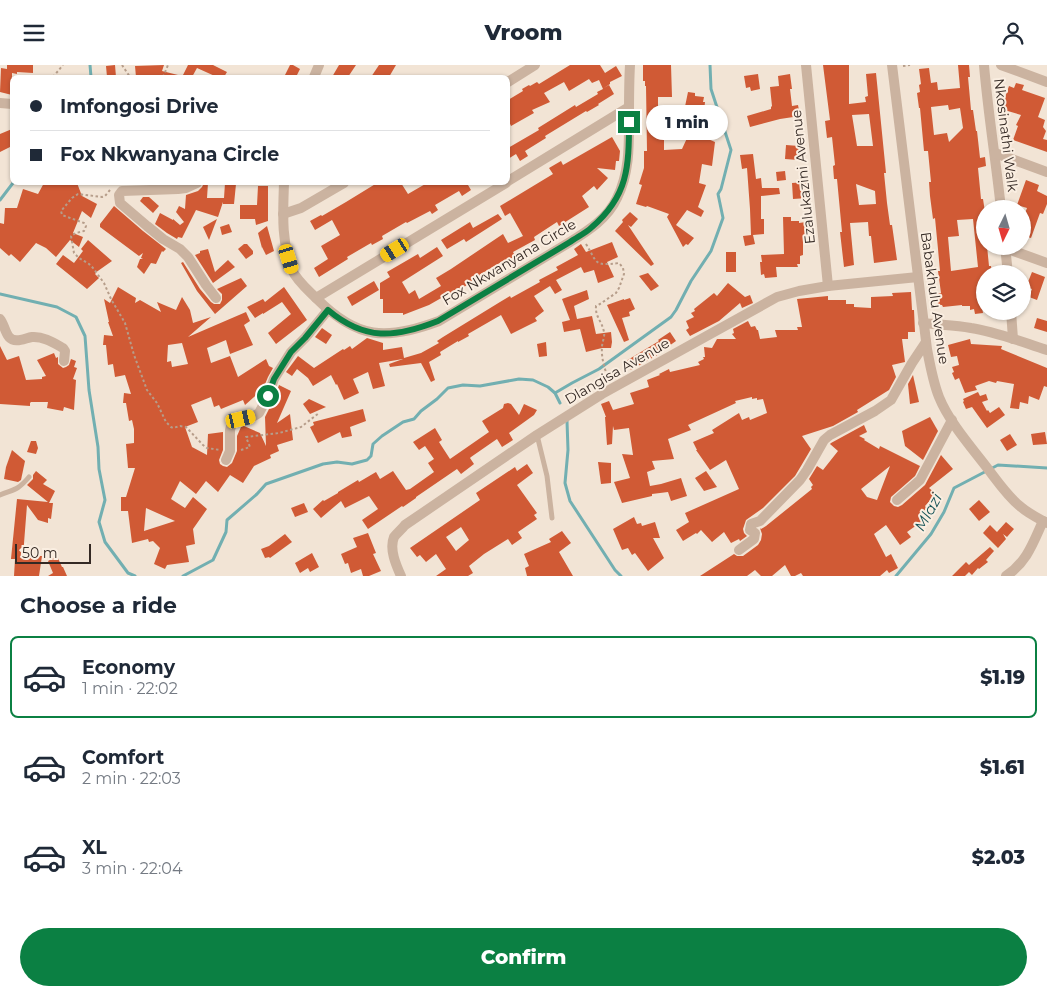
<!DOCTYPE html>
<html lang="en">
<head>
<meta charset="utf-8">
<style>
  :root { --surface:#fff; --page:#f2f2f3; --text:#1f2937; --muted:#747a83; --line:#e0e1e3; --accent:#0b8043 }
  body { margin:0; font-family:Montserrat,sans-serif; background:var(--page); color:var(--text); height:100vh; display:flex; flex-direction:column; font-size:19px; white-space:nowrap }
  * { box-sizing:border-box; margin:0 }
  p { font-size:16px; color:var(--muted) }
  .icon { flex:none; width:28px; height:28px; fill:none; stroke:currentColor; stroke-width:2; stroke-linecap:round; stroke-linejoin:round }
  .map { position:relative; height:511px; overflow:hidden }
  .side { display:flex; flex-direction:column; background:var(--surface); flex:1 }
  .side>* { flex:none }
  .guide { position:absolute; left:10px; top:10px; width:500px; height:110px; border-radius:8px; box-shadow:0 1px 4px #0004; display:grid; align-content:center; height:110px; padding:0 20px; background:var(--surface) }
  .needle { width:32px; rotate:185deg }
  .fabs { position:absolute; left:976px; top:135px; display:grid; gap:10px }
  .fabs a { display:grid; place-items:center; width:55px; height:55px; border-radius:50%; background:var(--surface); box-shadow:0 1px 4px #0004; font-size:25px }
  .scale { position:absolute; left:15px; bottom:12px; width:76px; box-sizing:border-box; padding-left:5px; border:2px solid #342924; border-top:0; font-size:14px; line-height:18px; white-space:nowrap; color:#342924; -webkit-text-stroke:4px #faeee1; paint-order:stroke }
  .end { position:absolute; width:22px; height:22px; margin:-11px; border:6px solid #0b8043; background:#fff; box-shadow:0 0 0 2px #fff }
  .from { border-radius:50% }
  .bubble { position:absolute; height:35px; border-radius:18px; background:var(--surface); box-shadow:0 1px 4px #0004; font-size:16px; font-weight:800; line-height:35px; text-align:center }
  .car { position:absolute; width:15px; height:30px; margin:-15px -8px; border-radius:6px; box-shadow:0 0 4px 1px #0007; background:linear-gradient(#f5c518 24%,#345 0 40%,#f5c518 0 76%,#345 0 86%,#f5c518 0) }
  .guide b { display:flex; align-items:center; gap:18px; height:48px; font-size:19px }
  .guide b+b { border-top:1px solid var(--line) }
  .guide i { width:12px; height:12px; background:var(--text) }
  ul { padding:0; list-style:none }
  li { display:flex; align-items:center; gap:15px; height:82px; margin:0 10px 8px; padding:0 10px; border:2px solid transparent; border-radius:8px }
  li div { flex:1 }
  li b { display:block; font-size:19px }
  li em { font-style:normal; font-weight:800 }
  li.selected { border-color:var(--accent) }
  li>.icon { width:45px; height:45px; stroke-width:1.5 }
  h2 { padding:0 20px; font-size:22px; line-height:60px }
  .button { display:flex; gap:10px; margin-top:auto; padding:10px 20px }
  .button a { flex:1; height:58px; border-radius:30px; background:var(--accent); color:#fff; font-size:20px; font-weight:800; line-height:58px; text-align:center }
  header { display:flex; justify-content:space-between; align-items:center; height:65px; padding:0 20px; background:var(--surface); font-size:22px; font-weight:800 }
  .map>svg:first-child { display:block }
</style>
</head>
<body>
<header><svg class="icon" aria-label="menu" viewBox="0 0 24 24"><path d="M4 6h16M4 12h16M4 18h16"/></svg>Vroom<svg class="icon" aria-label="person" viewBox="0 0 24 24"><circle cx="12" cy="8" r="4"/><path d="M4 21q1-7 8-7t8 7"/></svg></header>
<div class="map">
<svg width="1047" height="511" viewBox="0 0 1047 511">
  <rect width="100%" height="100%" fill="#f2e4d5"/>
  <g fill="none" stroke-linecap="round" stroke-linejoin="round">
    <g stroke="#72afb1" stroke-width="3">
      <path d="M90 0 91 12"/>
      <path d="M0 135 13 118"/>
      <path d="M0 229 57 242 76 252 85 271 89 325 98 382 99 404 105 435 99 457 105 477 128 508 135 511"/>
      <path d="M555 328 572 318 599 304 671 252 676 245 691 216 711 186 723 153 718 129 721 124 731 85 711 24 710 0"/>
      <path d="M567 356 568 385 565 418 570 436 615 505 621 511"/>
      <path d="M183 511 213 495 226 467 227 455 257 429 266 419 323 399 337 397 352 399 367 395 371 391 373 379 382 371 403 357 414 354 421 346 437 334 448 323 463 320 480 321 519 314 533 315 548 322 555 328 560 338"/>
      <path d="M896 511 931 469 944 447 954 423 998 400 1047 403"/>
    </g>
  </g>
  <g fill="#d05a35" fill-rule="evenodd">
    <path d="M7 0H33V8L17 7V9L12 8V30L0 27 1 3 7 4Z"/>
    <path d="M115 0 116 12H107L106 1Z"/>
    <path d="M164 0 162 6 178 10V12H136L135 1Z"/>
    <path d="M188 0H213L227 7 224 12H217L197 3 192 12H182Z"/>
    <path d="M290 0H293L300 4 296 12H284Z"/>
    <path d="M339 0H356L348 12H332Z"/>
    <path d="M379 0H396L389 12H371Z"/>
    <path d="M570 0H600L605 8 616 1 622 11 610 17V19L604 23 609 20 614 29 598 39 599 40 587 47 586 46 545 71 546 73 525 86 528 91 520 96 516 89 508 94V83L539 65 538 63 575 40 576 42 598 29 597 27 603 24 599 15 592 18 589 14 569 26 564 17 544 28 550 37 532 45 534 48 511 61 508 54V35L523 26 522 24 529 20 530 21 537 17 539 19Z"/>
    <path d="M643 0H671L672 32H658V53L664 54V85L682 84 688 71 685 62 681 61 688 27 695 28V31L704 32 703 37H705L704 47 710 48 707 65 712 67 708 74 715 77 712 101 702 99 699 118 706 120 698 142 704 146 701 152 687 145 676 160 694 173 688 180 686 179 683 182 667 152 669 149 647 141 646 142 636 139 642 120 639 119 644 103V86H647L646 21H645V16H643Z"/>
    <path d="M823 0H849V39L866 37 865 32 868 31 866 9 876 8 886 108H884L887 138 890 160H892L897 195 874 198 871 171H869L868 157 850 158 854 200 844 202 840 167H842L837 114H834L833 101 835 100 832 72 827 73 825 56 830 55ZM869 49 873 81H857L852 50ZM856 119 875 126 876 139 859 140Z"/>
    <path d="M958 0H969L970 12H968L971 45H973L976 66H977L980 93 985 92 986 101 978 103 981 134H983L985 147H982L985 181H987L989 201H991L992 209H985V242H982L983 248 975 249 974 244 970 245V241H962V240L943 242 942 240H938L937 229 941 228 938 206H940L938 184 935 153 933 154 930 131 929 117H931L928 86H924L920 43H919L917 28 920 27 919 20 921 19 919 4 929 3 931 18 937 17 938 25 960 23ZM948 40 949 45 960 43 963 63 949 77 947 68 934 70 931 42ZM973 154 978 202 951 206 948 172 959 171 957 155Z"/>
    <path d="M758 9 760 24 751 26 750 22 746 23 744 11Z"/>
    <path d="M790 9 792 24H790L792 41 798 40 800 51 780 54 750 62 747 51 771 44V42L772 41 770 22 779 21 778 11Z"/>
    <path d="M1016 18 1024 20 1022 25 1045 33 1038 52 1045 55 1043 62 1046 66 1043 74 1047 75V87L1013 75 1018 61 1016 60 1021 50 1001 44 1009 21 1014 23Z"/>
    <path d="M12 64V81L0 87V69Z"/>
    <path d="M612 72 620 86 619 96H616L615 105 597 103 608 113 597 125 594 121 582 131 589 142 559 161 557 157 534 172 535 175 513 187 515 191 504 198 503 196 479 210 480 212 451 230 450 228 429 240 403 250V248H383V234H380V218L390 212 387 207 418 189 420 193 437 182 443 191 402 217 409 229 415 225 419 234 441 221 436 213 451 204 503 169 508 178 523 171 510 148 505 151 500 141 553 109 549 103 561 96 563 100Z"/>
    <path d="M786 80 799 81 798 95 785 94Z"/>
    <path d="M753 89 756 114 761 113 762 123H779L780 129 761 131V154H764V169L753 170 755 179 745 181 743 171 751 170 750 144 747 103 742 104 740 90Z"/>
    <path d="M785 106 786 115 777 116 776 107Z"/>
    <path d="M1026 115 1039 120 1037 126 1047 131V139L1043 149 1040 148 1031 173 1022 170V156L1027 143 1017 140Z"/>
    <path d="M806 117 807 133 793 134 792 118Z"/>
    <path d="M44 118H77L82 131 97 139 91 153 82 146 73 168 83 172 79 182 70 175 56 192 46 183 36 178 20 197 11 189 9 191 0 183V158L4 159 5 143H17L23 124 38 129Z"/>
    <path d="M204 118H208L207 133H224L225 118 236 119 234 139H223V137L218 152 196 145 182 173 178 172 177 174 167 168 155 159 160 148 173 155V154L180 160 184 157 176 147 179 141 185 144 186 130 198 126 202 122Z"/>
    <path d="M377 118H401L408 129 427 118H473L468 120 471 125 462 131 459 126 435 140 438 145 432 149 430 146 407 158 406 157 382 171 383 174 372 180 371 178 347 192 348 194 319 212 314 203 328 194 321 181 340 170 332 155 315 165 310 156 321 150 322 151 346 137Z"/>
    <path d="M258 121H268V156L256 160 255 154H240V140H257Z"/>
    <path d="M143 132H149L159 141 153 148 140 136Z"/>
    <path d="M114 141 143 166 166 184 163 187 162 186 156 199 151 198 144 209 137 202 140 194H143L141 193 143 188 139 191 100 162V159Z"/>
    <path d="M630 147 638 154 631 162 628 160 654 199 651 201 615 166 623 157 622 155Z"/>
    <path d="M498 149 502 154 466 177 464 174 447 184 441 175 470 157 473 163Z"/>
    <path d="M783 152H791V156H799V158L806 157 807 169 803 170V190L800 191V199H797L798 202H776L777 212 765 213 764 209 761 210 760 197H762L761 190 784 189Z"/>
    <path d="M217 154 209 175 203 162Z"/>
    <path d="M229 159 232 167 222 170 220 162Z"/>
    <path d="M267 161 274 186 266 190 262 182V183L258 168Z"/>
    <path d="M88 175 112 196 95 208 96 209H95L99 213 87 224 56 199 63 190 74 198 83 186 81 184Z"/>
    <path d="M612 177 618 192 607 197 614 212 598 218 594 205 584 208 581 202 556 215 562 225 555 229 550 221 534 231 544 246 535 253 537 256 511 269 501 250 468 269 469 271 458 277V276L440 287 441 290 429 297 435 315 431 317 421 298 390 302 389 299 403 294 379 298 385 321 373 324 368 307 353 314 359 328 344 335 337 319 336 320 331 310 313 321 308 313 297 304 292 311 286 307 298 291 314 303 343 284 344 285 350 281 352 284 367 273 383 278V285L402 282 404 293 421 288 439 278 437 276 443 272 500 237 510 231 511 233 540 217 539 215 558 205 556 202 578 190 574 184 581 179 586 187Z"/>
    <path d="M244 179H247L253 186V189L246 194 238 184Z"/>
    <path d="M208 184 215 207 228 195 235 202 213 218 195 190 200 188V186Z"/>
    <rect x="726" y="187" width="10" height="20"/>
    <path d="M183 197 200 224 211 237 214 239H220L222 235V229L217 224 241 213 247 221 215 249 197 226 181 198Z"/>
    <path d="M1032 207 1045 212 1037 235 1029 232 1032 224 1026 222Z"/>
    <path d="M648 208 659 221 651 226 639 211Z"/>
    <path d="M374 216 379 225 352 241 347 232Z"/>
    <path d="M728 218 745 232 750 230 753 238 742 243 740 238 719 256 690 271 686 265 689 263 686 256 694 252 691 248 695 246 694 244 714 228 717 231Z"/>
    <path d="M118 222 136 233 135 238 140 235 161 247 157 237 176 245 182 232 190 245 193 258 211 252 188 272 246 247 250 256 244 260 253 280 230 289 226 275 207 283 211 298 230 291 238 312 266 294 269 301 273 303 268 312 263 324 245 340 243 335 221 344 219 340 214 342 211 332 191 340 198 357 185 362 192 382 207 390 208 369 223 367V385L219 395 220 399 223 401 227 402 232 398 237 386V371L241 362 244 361 260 368 266 381 265 352 274 334 279 320 291 326 277 358 290 349 293 375 277 380 279 386 270 390 271 393 254 401 243 418 230 410 218 427 206 416 196 429 180 416 171 434 185 443 193 432 207 444 193 464 195 479 186 481 189 497 167 500 165 504 154 499 160 483 153 476 149 477 148 474 132 478 128 446H121V432H126L135 403H128L126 379 134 378V364L132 355 129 356 126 338H123L124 328 131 329 125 310 115 312 113 299 108 300 106 280H103L104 270 113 271 108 257H109L104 234 110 238ZM182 278 188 299 172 302 171 296 167 297 168 280ZM146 443 175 456 144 466Z"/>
    <path d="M284 222 307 255 276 279 268 268 291 249 282 237 263 249V248L255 253 247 242 263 234 265 237Z"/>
    <path d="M587 225 589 234 574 241 577 254 592 251 596 269 611 267 612 277 611 283H602L586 287 580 264 564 267 562 257 570 255 562 234Z"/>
    <path d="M911 227 912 245H914L915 267H908V274H902L905 297 892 300 896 312 889 325 857 345 858 347 833 361 802 371 811 384 801 401 795 411 763 443 746 455 743 464 744 468 747 471 740 476 739 474 731 478 724 467 712 477 701 465 697 469 696 468 683 476 676 465 689 457 685 448 739 424 726 395 710 405 696 385H697L693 377 714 368 712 365 739 348 742 355 749 352 750 355 767 348 763 334 757 335V333L752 334V332L735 336 736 338 688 360 691 365 668 374 674 394 652 396 655 404 647 407 650 421 661 419 681 413 687 431 671 436 668 427 652 429V431L622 438 614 417 630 413 622 389 633 390 629 363 614 365 613 361 612 379 607 380 605 352H606L601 339 609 336 613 345 634 339 630 328 649 322 647 315 660 310 659 309 669 304 670 307 700 300 698 297 704 294 703 292H705L704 282 712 283 717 274H736L732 269 734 268 733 264 748 256 751 262 755 261 757 265H758L760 274 777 272 775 265H798L797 262H802L797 234 828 231V235H846V239H854V242L871 243V232L893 231 892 228Z"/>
    <path d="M630 233 635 244 629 247 630 251 622 253 629 275 624 277 607 240 624 234V235Z"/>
    <path d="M1037 253 1047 256V267L1034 263Z"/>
    <path d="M322 263 332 270 326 279 315 272Z"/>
    <path d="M670 267 676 276 659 288V289L631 305 626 296 659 276 658 275Z"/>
    <path d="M970 274 971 279 1002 281 1001 284 1047 303V322L1044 321 1039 335 1029 331 1028 339 1020 337 1019 344 1010 343 1014 319 997 316 996 318 989 316 975 321 977 325 965 328 959 313 955 315 952 308 954 307 952 302 959 300 957 291 951 292 948 280Z"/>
    <path d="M546 277 547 291 539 292 537 279Z"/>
    <path d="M0 281 7 295 19 291 26 315 42 314V312L46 311 37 295 54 288 56 293 58 292V299L63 303 66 302 69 300 71 294 76 296 74 302 77 303 73 314 76 315 74 345 64 342 63 346 47 343 48 337H31L30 338V341L0 339Z"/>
    <path d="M913 310 919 337 910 339 908 319Z"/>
    <path d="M978 327 980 331 986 329 988 335 982 337 987 346 988 345 990 348 999 342 1005 350 987 363 972 342 966 344 963 337 964 336 963 334Z"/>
    <path d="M309 334 326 342 310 349 303 339Z"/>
    <path d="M508 338 511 339 519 350 524 339 537 345 534 350 509 368 513 375 502 382 497 374 471 392 470 393 474 399 461 409 457 404 416 432V433L403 442 402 441 368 464 362 455 378 444 369 431 345 443 341 436 321 453 313 444 323 435 324 436 338 428V427L358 415 359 417 376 407 380 414 393 406 406 425 410 424 434 407 428 398 434 394 425 381 419 385 413 377 435 363 442 375 439 377 450 394 489 367 482 356 503 343 504 339Z"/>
    <path d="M363 344 366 356 350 362 352 371 342 373 340 367 318 378 310 362 314 360 313 357Z"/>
    <path d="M930 352 938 366 923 395 905 381 902 366Z"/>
    <path d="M864 360 867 367 859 371 865 374 864 375 879 384 880 381 920 401 915 411 891 432 890 437 894 441 898 442 902 440 925 420 941 390 953 404 929 423 936 429 925 441 931 450 907 467 911 472 900 480 886 460 874 469 886 492 891 489 898 503 889 508 887 505 880 511H803L801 508 795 511H791L785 500 772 511H761L755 505 747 511H700L734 489 737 491H743L758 480 761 475 762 469 760 463 761 464 766 461 812 424 811 422 813 420 809 414 817 401 823 405 838 386 830 379 831 378ZM890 401 877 435 867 432 861 424Z"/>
    <path d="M1045 367 1047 379 1033 380 1031 369Z"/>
    <path d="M1010 369 1017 380 1007 386 1000 375Z"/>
    <path d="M31 376H36L38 383 36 389 27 387Z"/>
    <path d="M12 385 25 396 21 415 18 417 4 414 6 402Z"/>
    <path d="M598 397 611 398V418L601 419Z"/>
    <path d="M527 399 533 408 517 420 537 448 534 450 537 454 518 467 522 473 512 480 508 474 484 489 469 501 473 508 468 511H436L446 504 436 489 426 497 420 490 417 492 410 483 480 435 476 428 515 402 517 406ZM461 462 469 475 456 486 446 472Z"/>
    <path d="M36 406 47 415 43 419 55 426 49 438H53L51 454 48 453V458L38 455 27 440 23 491H42L39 511H14L15 494H11L17 434 48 437 27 420 33 414V410Z"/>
    <path d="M706 406 717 422 704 426 695 413Z"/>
    <path d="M979 435 990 447 979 456 969 444Z"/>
    <path d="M304 438 308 447 295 452 291 443Z"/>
    <path d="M634 452 637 459 641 458 642 461 655 457 660 473H653L664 493 648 506 635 488 632 490 628 483 622 485 613 464Z"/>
    <path d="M1006 457 1014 464 1007 472 1003 469 1006 474 998 483 983 468 990 460 997 467Z"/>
    <path d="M562 466 571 478 559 487 573 511H527L525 503 529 501 524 489 551 477 549 474Z"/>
    <path d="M368 468 376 488 373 489 381 506 369 511H363L361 504 351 508 348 498 345 499 341 489 357 482 353 473Z"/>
    <path d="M285 469 292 477 270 493 269 492 265 493 261 484 269 481Z"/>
    <path d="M990 482 994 486 986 495 988 497 979 504 978 503 972 510 969 507 965 511H952L966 497 969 500Z"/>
    <path d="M312 488 319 502 310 507 308 503 300 508 295 498Z"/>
    <path d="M57 491 62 502H63L67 511H48L53 508 48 496Z"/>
  </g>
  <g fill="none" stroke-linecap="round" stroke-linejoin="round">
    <g stroke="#b69d8a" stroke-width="2" stroke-dasharray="2.5 2.5" stroke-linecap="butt">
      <path d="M122 0 130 12"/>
      <path d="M903 1 910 0"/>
      <path d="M53 12 63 0"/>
      <path d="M163 12 168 0"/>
      <path d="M110 125 105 131 102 132 78 129 72 133 61 146 62 150 84 158 86 161 84 166 76 168 71 171 74 188 79 193 89 199 93 203 104 218 111 234 125 258 134 290 147 325 157 338 166 357 171 362 173 363 180 361 186 362 203 380 207 383 220 385"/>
      <path d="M586 179C598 199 594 201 619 198L623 203 624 209 619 223 616 228 600 239 596 241C595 252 602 256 604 267 605 272 602 277 602 282 601 293 605 304 608 314"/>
      <path d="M241 385 250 382 246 372 279 368 301 362 319 348"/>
    </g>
    <g stroke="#cbb3a0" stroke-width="5">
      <path d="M537 370 547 411 552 453"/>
      <path d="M0 430C15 424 18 425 29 412"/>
    </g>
    <g stroke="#cbb3a0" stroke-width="10">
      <path d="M806 0 828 221"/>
      <path d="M892 0 927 284C930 300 933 317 939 332 949 357 972 383 988 404 998 417 1008 432 1021 442 1029 449 1038 453 1047 458"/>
      <path d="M984 0C988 48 996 96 1001 144"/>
      <path d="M1001 0 1047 17"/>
      <path d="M314 12 319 0"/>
      <path d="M508 17 535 0"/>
      <path d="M0 38 12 39"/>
      <path d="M995 88 1047 107"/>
      <path d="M508 116 629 42"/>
      <path d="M197 118 186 123 178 124 122 126 119 130 120 138 147 161 163 174 180 184 188 192 206 220 216 233"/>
      <path d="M284 118C283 148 281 175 292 205 297 216 308 225 317 234 357 274 386 276 439 256L570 177C588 166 608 153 617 133 630 107 629 79 629 50 629 33 629 17 630 0"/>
      <path d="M283 149 301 143 344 118"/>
      <path d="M1005 181 1008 209"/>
      <path d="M1005 183 1047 198"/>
      <path d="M316 233 506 118"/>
      <path d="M1011 246 1013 274"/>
      <path d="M0 254C4 259 5 267 9 272 15 279 25 273 32 272 43 271 54 278 63 283L65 286 64 296"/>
      <path d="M923 258C939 260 955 260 971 263 997 267 1022 277 1047 285"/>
      <path d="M226 395 230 386V365L232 358 236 356 254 351 259 348 268 331 274 314 291 287 305 273 328 245"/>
      <path d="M897 435 920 415 952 355"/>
      <path d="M739 485 754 474 755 468 750 465 751 459 760 456 800 415 807 405 824 375 830 370 875 346 891 335 912 298 926 277"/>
      <path d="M401 511C396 500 389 484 394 472 397 468 402 464 405 460L537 370 602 329 777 232 799 226 828 221 918 212"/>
      <path d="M1006 511C1027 497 1033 478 1043 456"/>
    </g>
  </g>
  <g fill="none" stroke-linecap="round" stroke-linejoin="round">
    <path stroke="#0b8043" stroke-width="6" d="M268 331 274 314 291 287 305 273 328 245C365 276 395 273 438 256L570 177C577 172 586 168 592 162 628 131 629 102 629 57"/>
  </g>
  <g text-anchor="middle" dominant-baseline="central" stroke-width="4" stroke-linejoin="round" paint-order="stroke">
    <g font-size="14" fill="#342924" stroke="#faeee1">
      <text transform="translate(1006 70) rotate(83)">Nkosinathi Walk</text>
      <text transform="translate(803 112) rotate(-96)">Ezalukazini Avenue</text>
      <text transform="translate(509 197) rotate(-31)">Fox Nkwanyana Circle</text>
      <text transform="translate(935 233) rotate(82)">Babakhulu Avenue</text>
      <text transform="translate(617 306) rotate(-30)">Dlangisa Avenue</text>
    </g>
    <g font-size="15" font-style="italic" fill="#175458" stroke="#faeee1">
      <text transform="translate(928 447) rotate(-61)">Mlazi</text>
    </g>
  </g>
</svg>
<div class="fabs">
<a><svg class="needle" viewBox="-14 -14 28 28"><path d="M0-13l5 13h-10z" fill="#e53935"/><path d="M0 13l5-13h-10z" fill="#747a83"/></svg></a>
<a><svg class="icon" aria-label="layers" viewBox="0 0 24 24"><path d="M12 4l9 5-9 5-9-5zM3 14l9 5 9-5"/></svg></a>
</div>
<div class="scale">50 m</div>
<i class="end from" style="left:268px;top:331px"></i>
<i class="end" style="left:629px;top:57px"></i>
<div class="bubble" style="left:646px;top:40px;width:82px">1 min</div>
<i class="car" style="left:395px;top:185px;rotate:239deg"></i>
<i class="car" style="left:289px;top:194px;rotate:163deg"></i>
<i class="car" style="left:241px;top:354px;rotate:77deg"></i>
<div class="guide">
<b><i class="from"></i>Imfongosi Drive</b>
<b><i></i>Fox Nkwanyana Circle</b>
</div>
</div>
<section class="side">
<h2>Choose a ride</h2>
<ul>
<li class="selected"><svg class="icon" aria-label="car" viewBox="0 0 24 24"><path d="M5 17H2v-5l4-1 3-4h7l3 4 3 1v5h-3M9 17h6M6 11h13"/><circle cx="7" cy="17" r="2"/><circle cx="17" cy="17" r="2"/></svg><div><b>Economy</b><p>1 min · 22:02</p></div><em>$1.19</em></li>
<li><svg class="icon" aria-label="car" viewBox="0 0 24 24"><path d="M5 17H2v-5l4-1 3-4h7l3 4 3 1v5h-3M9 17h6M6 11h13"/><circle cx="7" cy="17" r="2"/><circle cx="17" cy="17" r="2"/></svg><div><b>Comfort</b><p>2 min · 22:03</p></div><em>$1.61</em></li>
<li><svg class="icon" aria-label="car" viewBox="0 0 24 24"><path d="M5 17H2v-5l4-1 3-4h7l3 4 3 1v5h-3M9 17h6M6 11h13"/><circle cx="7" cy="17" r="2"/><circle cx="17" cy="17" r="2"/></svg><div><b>XL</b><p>3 min · 22:04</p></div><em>$2.03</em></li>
</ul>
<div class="button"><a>Confirm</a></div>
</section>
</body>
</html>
